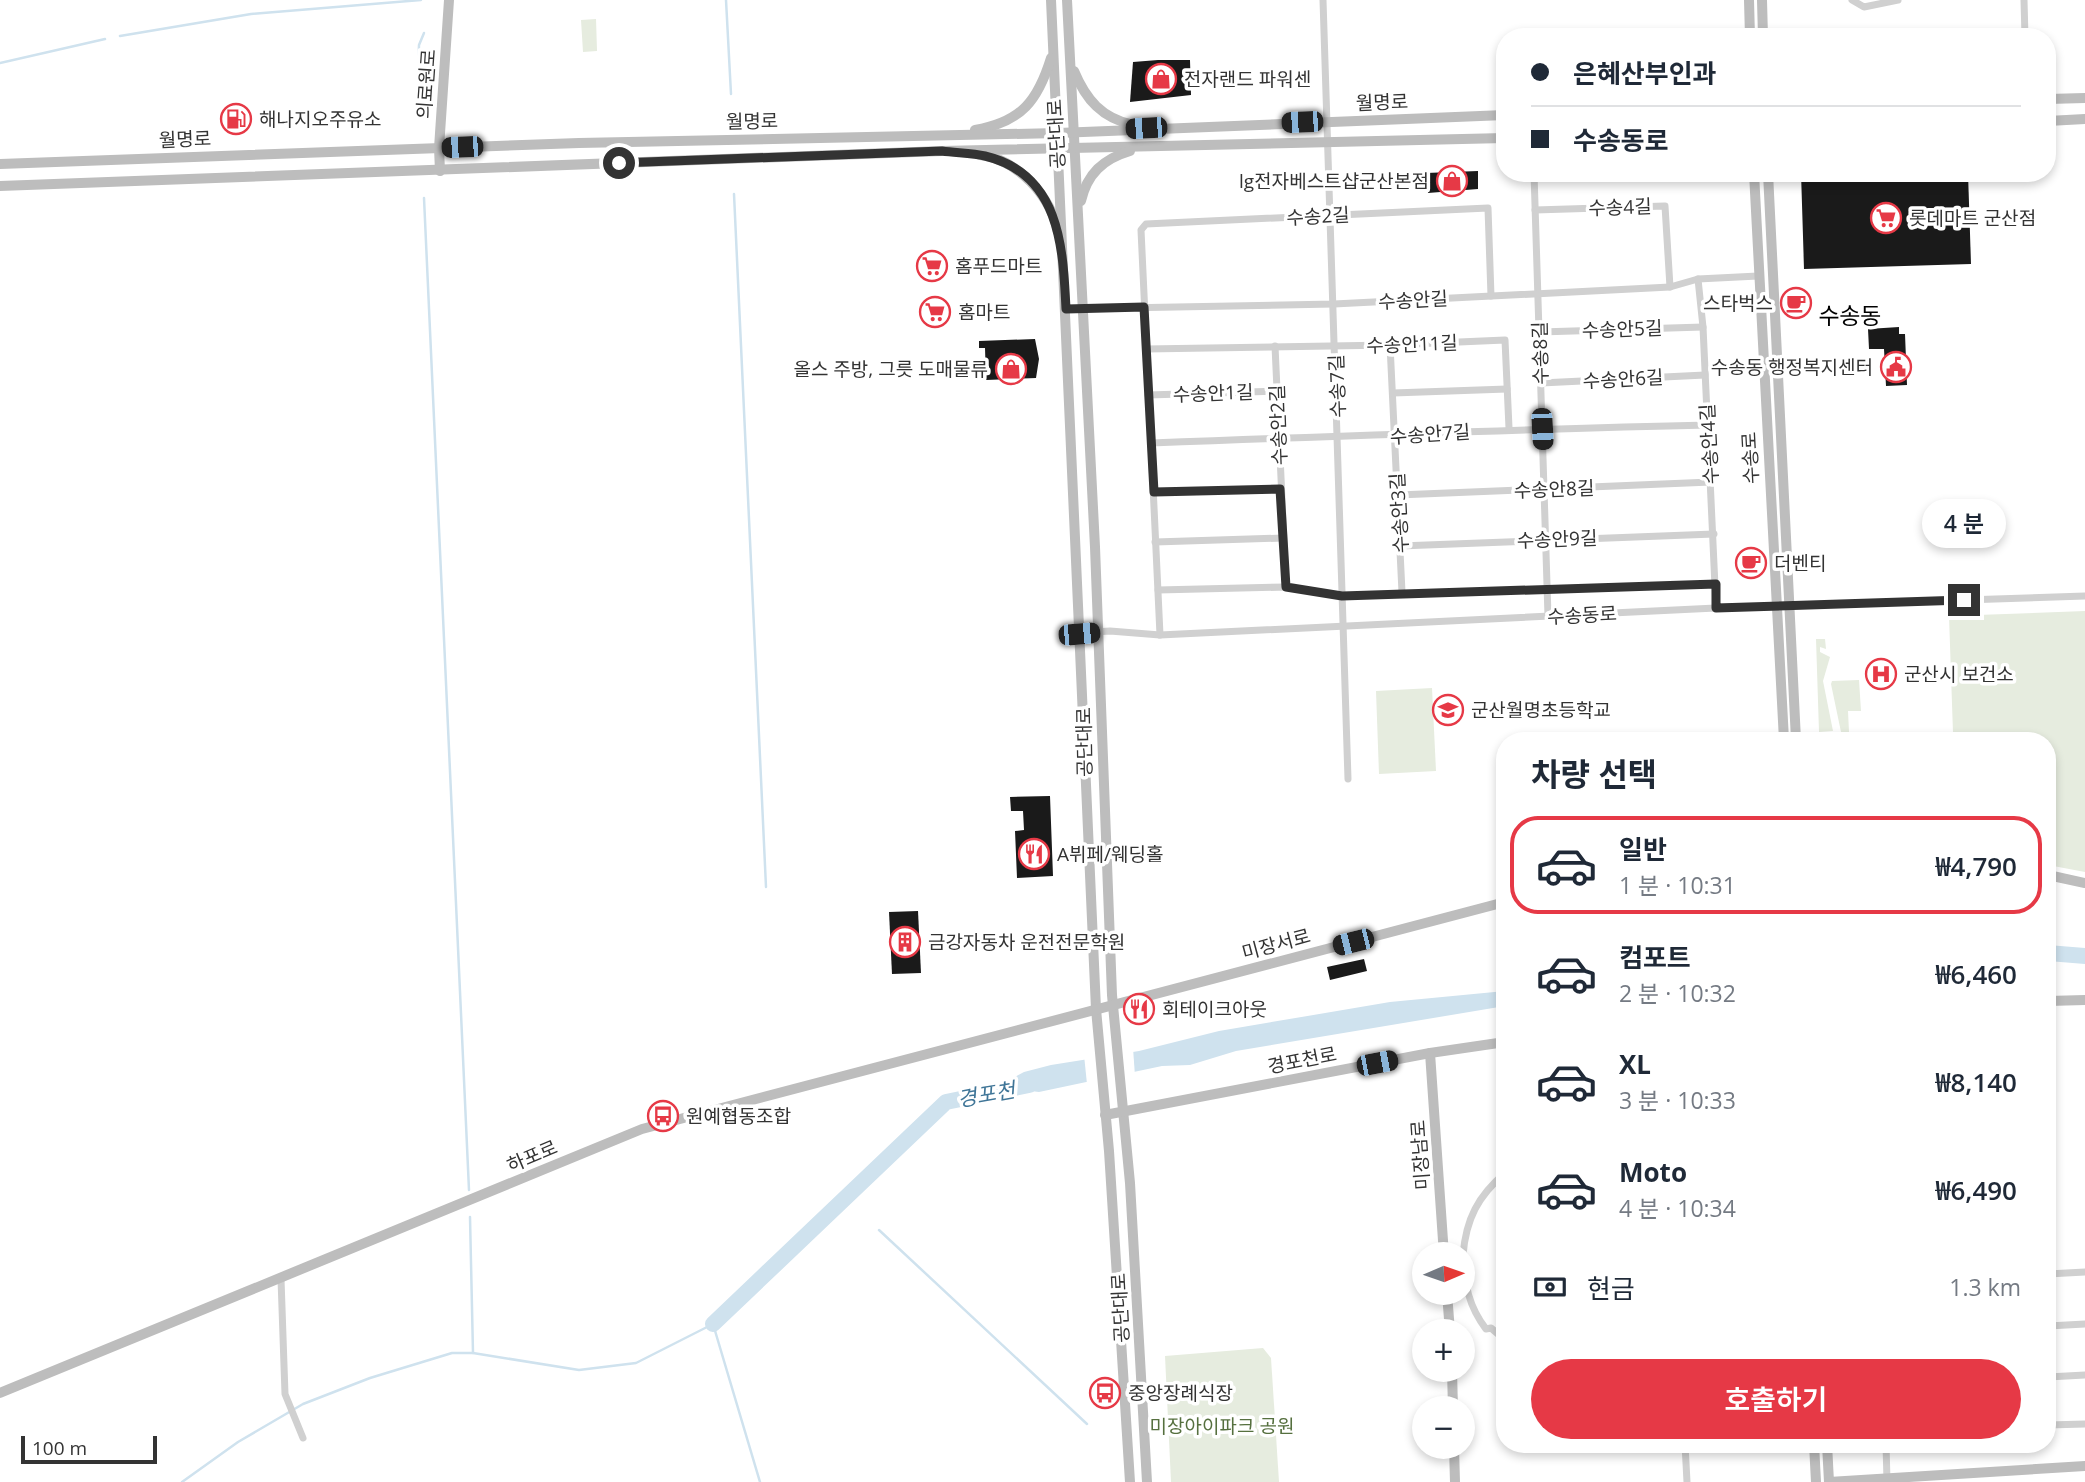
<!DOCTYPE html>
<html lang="ko">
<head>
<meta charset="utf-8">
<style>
  :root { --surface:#fff; --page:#f2f2f3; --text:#1f2937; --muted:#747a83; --line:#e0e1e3; --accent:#e63946 }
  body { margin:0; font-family:"Open Sans","Noto Sans KR",sans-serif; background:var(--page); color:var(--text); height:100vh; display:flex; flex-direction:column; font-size:26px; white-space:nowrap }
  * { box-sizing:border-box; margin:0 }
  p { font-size:23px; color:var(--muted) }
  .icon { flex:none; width:38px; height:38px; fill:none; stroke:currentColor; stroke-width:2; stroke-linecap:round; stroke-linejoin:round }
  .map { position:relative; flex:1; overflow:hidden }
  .details { position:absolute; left:1496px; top:732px; width:560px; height:721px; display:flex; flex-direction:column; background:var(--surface); border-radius:28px; box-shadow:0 4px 10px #0003 }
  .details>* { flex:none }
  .top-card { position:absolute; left:1496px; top:28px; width:560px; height:154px; border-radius:28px; box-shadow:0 4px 10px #0003; display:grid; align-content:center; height:154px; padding:0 35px; background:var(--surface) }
  .needle { width:46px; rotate:88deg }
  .buttons { position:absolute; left:1412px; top:1242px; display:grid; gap:14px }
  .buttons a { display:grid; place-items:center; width:63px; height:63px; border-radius:50%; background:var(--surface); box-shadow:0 4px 10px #0003; font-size:35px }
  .scale { position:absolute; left:21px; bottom:18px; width:136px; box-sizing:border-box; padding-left:7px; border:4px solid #333; border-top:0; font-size:19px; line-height:24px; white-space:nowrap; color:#333; -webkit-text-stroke:5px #fff; paint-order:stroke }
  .end { position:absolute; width:32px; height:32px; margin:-16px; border:9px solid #333; background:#fff; box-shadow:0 0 0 4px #fff }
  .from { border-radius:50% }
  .bubble { position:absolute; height:49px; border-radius:24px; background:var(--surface); box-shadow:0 4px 10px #0003; font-size:23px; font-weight:600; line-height:49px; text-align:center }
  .car { position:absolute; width:21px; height:42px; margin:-21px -10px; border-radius:9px; box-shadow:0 0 5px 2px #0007; background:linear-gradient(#222 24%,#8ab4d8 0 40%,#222 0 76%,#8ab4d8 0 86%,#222 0) }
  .top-card b { display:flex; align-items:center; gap:24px; height:66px; font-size:26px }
  .top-card b+b { border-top:2px solid var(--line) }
  .top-card i { width:18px; height:18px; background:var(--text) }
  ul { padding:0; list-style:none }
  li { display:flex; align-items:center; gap:21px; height:98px; margin:0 14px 10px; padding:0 21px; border:4px solid transparent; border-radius:28px }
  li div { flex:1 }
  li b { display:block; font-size:26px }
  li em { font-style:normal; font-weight:600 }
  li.active { border-color:var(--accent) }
  li>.icon { width:63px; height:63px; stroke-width:1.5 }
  h2 { padding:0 35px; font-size:32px; line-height:84px }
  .pay { display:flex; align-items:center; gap:18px; height:77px; padding:0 35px; font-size:26px }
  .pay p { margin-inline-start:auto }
  .button { display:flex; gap:14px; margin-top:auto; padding:14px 35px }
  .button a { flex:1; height:80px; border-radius:42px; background:var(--accent); color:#fff; font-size:28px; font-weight:600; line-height:80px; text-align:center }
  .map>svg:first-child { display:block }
</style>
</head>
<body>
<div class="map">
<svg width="2085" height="1482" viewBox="0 0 2085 1482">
  <rect width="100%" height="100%" fill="#fff"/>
  <g fill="#e6ecdf">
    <path d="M596 19 597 51 583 52 581 20Z"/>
    <path d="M2085 611V872L2048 865V740H1815L1953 733 1949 616Z"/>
    <path d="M1816 639H1825L1826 649 1820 647V652L1830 657 1823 681 1833 731 1819 732Z"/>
    <path d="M1859 680 1861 711H1848L1849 732H1841L1831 684 1832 681Z"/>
    <path d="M1432 688 1436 771 1379 774 1376 691Z"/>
    <path d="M1263 1348 1271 1358 1279 1482H1171L1165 1356Z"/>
  </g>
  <g fill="#cfe2ee">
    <path d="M2048 945 2085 948V964L2048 961Z"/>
    <path d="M1505 991V1006L1236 1051 1190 1065 1162 1066 1039 1092 996 1087 1024 1072 1051 1065 1139 1051 1219 1031 1390 1002Z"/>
  </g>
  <path fill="#fff" d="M1133 1048 1135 1076 1087 1084 1084 1055Z"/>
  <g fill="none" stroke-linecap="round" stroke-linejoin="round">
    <g stroke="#cfe2ee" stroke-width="2.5">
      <path d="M726 0 731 94"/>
      <path d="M120 36 251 14 421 0"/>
      <path d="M0 63 105 39"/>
      <path d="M418 75 419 45 424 33"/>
      <path d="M734 194 766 887"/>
      <path d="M424 198 469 1190"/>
      <path d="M470 1217 473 1353"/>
      <path d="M879 1230 1087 1424"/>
      <path d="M182 1482 238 1442 303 1404 370 1378 452 1353H473L579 1370 636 1363 713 1324 760 1482"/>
    </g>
    <path stroke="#cfe2ee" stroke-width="16" d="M713 1324 946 1102 1029 1085"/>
  </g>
  <g fill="#1a1a1a">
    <path d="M1158 60H1190L1191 95 1130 102 1133 62Z"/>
    <path d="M1478 171V189L1428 193 1426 173Z"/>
    <path d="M1801 173H1968L1971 264 1804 269Z"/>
    <path d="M1899 327V334H1905L1907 385 1886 386 1884 349H1869L1868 329Z"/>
    <path d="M1035 339 1039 359 1036 378 986 380 985 348H979V341Z"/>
    <path d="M1050 796 1053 876 1017 878 1015 831 1024 830 1023 811H1011L1010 797Z"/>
    <path d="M918 911 921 973 892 974 889 912Z"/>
    <path d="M1364 959 1367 971 1330 980 1327 967Z"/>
  </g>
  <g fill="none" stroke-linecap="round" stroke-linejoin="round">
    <g stroke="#d0d0d0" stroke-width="7">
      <path d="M1323 0 1348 779"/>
      <path d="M1852 0 1864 7 1898 0"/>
      <path d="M2024 0 2025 37"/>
      <path d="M1534 173 1548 616"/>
      <path d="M1535 210 1665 206 1670 287"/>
      <path d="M1698 279 1703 327 1716 608"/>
      <path d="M1066 309 1334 304 1670 287 1698 279 1758 276"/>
      <path d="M1540 332 1703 327"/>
      <path d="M1390 345 1402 592"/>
      <path d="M1275 346 1286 587"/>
      <path d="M1146 349 1390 345 1505 340 1509 428"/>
      <path d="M1541 383 1705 375"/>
      <path d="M1393 393 1507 389"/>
      <path d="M1148 395 1277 391"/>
      <path d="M1151 443C1337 436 1523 429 1708 425"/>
      <path d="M1154 492 1280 489"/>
      <path d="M1398 495 1711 482"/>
      <path d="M1155 542 1283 538"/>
      <path d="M1400 546 1714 534"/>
      <path d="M1158 590 1286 587 1342 596 1716 584"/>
      <path d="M1079 633 1110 631 1160 635 1716 608 2085 596"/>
      <path d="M1160 635 1141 230 1146 224 1488 208 1491 296"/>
      <path d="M1463 1255C1466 1219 1478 1196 1505 1173"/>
      <path d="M1463 1256C1464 1283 1469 1307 1486 1329L1491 1328 1505 1340"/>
      <path d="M2048 1274 2085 1272"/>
      <path d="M281 1279 285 1394 303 1438"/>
      <path d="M2048 1326 2085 1324"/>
      <path d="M2048 1377 2085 1375"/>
      <path d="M2048 1425 2085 1424"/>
      <path d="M1685 1444 1687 1482"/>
      <path d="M1886 1444 1887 1481"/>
    </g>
    <g stroke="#bdbdbd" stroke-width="10">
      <path d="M1051 0 1096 1009 1109 1151 1130 1482"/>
      <path d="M1067 0 1095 547 1112 995 1130 1183 1147 1482"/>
      <path d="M1749 0 1750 37"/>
      <path d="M1762 0 1763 37"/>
      <path d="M1074 71C1086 100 1102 118 1133 125"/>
      <path d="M2048 99 2085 98"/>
      <path d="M2048 121 2085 119"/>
      <path d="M975 130C1022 122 1038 100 1051 58"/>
      <path d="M980 155C1018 159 1051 197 1058 232"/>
      <path d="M0 164 579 143 1058 133 1505 115"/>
      <path d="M440 171 439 148 449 0"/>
      <path d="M1754 173 1784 740"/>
      <path d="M1768 173 1796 740"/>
      <path d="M0 186 942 151 1505 138"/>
      <path d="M1081 201C1087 174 1103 159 1130 151"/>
      <path d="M2048 875 2085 883"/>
      <path d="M2048 1001 2085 1000"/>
      <path d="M1430 1053 1444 1255"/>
      <path d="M1105 1115 1430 1053 1505 1042"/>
      <path d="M1447 1293 1450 1332"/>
      <path d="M1452 1370 1453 1409"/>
      <path d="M0 1393 642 1129 1505 902"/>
      <path d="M1814 1444 1816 1482"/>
      <path d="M1827 1444 1829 1482"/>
      <path d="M1454 1447 1455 1482"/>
      <path d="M1829 1482 2085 1466"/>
    </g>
  </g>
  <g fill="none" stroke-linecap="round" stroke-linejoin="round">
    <path stroke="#333" stroke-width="9" d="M619 163 942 151C956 153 972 153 985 156 1060 174 1063 247 1066 309L1144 307 1154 492 1280 489 1286 587 1342 596 1716 584V608L1964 600"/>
  </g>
  <defs>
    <g id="shop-ring" transform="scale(1.575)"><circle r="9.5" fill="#fff" stroke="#e63946" stroke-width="1.5"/><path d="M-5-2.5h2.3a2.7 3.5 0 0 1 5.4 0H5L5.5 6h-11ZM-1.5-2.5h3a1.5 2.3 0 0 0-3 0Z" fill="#e63946"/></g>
    <g id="fuel-ring" transform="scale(1.575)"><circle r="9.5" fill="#fff" stroke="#e63946" stroke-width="1.5"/><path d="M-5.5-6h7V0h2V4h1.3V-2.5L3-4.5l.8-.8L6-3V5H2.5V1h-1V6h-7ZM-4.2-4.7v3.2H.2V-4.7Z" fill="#e63946"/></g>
    <g id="supermarket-ring" transform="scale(1.575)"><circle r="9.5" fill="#fff" stroke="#e63946" stroke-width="1.5"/><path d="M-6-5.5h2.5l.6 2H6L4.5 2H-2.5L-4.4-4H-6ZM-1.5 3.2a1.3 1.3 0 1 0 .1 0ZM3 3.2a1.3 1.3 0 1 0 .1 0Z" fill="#e63946"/></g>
    <g id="cafe-ring" transform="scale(1.575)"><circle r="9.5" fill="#fff" stroke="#e63946" stroke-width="1.5"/><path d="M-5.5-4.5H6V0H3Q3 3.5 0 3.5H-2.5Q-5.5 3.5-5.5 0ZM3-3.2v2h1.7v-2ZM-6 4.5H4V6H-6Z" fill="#e63946"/></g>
    <g id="civic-ring" transform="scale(1.575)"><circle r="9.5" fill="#fff" stroke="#e63946" stroke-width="1.5"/><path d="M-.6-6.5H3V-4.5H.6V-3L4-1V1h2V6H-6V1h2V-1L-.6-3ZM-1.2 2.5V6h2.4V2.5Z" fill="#e63946"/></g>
    <g id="hospital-ring" transform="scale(1.575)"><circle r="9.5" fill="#fff" stroke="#e63946" stroke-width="1.5"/><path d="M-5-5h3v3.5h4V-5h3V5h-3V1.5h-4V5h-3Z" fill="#e63946"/></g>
    <g id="school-ring" transform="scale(1.575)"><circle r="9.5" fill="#fff" stroke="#e63946" stroke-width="1.5"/><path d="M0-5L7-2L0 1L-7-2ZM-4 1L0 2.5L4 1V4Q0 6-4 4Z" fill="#e63946"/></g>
    <g id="restaurant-ring" transform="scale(1.575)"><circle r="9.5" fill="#fff" stroke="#e63946" stroke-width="1.5"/><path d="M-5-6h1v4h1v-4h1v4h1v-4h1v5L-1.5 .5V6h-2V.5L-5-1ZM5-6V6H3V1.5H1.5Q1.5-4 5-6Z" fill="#e63946"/></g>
    <g id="building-ring" transform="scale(1.575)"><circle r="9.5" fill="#fff" stroke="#e63946" stroke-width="1.5"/><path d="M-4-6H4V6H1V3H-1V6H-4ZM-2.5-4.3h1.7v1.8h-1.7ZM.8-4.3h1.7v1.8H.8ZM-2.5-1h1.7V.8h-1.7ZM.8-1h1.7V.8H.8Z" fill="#e63946"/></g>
    <g id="bus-ring" transform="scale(1.575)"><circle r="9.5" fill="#fff" stroke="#e63946" stroke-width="1.5"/><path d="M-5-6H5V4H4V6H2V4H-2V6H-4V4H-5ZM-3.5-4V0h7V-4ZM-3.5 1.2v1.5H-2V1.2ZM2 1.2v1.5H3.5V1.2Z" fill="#e63946"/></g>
  </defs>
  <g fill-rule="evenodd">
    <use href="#shop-ring" x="1161" y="79"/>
    <use href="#fuel-ring" x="236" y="119"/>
    <use href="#shop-ring" x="1452" y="181"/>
    <use href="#supermarket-ring" x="1886" y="218"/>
    <use href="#supermarket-ring" x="932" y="266"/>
    <use href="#cafe-ring" x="1796" y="303"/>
    <use href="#supermarket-ring" x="935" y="312"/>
    <use href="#civic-ring" x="1896" y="367"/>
    <use href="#shop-ring" x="1011" y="369"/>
    <use href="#cafe-ring" x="1751" y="563"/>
    <use href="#hospital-ring" x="1881" y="674"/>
    <use href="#school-ring" x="1448" y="710"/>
    <use href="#restaurant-ring" x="1034" y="854"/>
    <use href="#building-ring" x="905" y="942"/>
    <use href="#restaurant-ring" x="1139" y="1009"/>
    <use href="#bus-ring" x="663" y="1116"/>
    <use href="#bus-ring" x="1105" y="1393"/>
  </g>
  <g text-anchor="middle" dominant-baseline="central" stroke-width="7" stroke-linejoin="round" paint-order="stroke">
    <g font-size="19" fill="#333" stroke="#fff" text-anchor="start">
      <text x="1184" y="79">전자랜드 파워센</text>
      <text x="259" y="119">해나지오주유소</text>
      <text x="1429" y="181" text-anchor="end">lg전자베스트샵군산본점</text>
      <text x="1909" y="218">롯데마트 군산점</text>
      <text x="955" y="266">홈푸드마트</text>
      <text x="1773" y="303" text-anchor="end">스타벅스</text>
      <text x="958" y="312">홈마트</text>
      <text x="1873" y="367" text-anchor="end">수송동 행정복지센터</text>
      <text x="988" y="369" text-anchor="end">올스 주방, 그릇 도매물류</text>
      <text x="1774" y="563">더벤티</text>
      <text x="1904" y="674">군산시 보건소</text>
      <text x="1471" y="710">군산월명초등학교</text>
      <text x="1057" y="854">A뷔페/웨딩홀</text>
      <text x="928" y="942">금강자동차 운전전문학원</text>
      <text x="1162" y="1009">회테이크아웃</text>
      <text x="686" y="1116">원예협동조합</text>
      <text x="1128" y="1393">중앙장례식장</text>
    </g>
    <g font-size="19" fill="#333" stroke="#fff">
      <text transform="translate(426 84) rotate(-86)">의료원로</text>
      <text transform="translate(1382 102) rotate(-2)">월명로</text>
      <text transform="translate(752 121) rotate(-1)">월명로</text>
      <text transform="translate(1056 134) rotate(-93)">공단대로</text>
      <text transform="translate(185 139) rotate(-2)">월명로</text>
      <text transform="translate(1620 207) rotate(-2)">수송4길</text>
      <text transform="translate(1318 216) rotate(-3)">수송2길</text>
      <text transform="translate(1413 300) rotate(-3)">수송안길</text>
      <text transform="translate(1622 329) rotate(-2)">수송안5길</text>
      <text transform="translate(1412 344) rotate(-2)">수송안11길</text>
      <text transform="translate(1540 353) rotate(-91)">수송8길</text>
      <text transform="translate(1623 379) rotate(-3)">수송안6길</text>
      <text transform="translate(1337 386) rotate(-92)">수송7길</text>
      <text transform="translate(1213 393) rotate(-2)">수송안1길</text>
      <text transform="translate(1278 425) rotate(-92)">수송안2길</text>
      <text transform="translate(1430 434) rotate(-4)">수송안7길</text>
      <text transform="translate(1709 444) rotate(-93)">수송안4길</text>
      <text transform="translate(1750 458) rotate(-93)">수송로</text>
      <text transform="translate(1554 489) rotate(-2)">수송안8길</text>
      <text transform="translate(1399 513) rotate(-93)">수송안3길</text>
      <text transform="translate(1557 539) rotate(-2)">수송안9길</text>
      <text transform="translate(1582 615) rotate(-3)">수송동로</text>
      <text transform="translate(1084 742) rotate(-91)">공단대로</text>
      <text transform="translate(1276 944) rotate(-15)">미장서로</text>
      <text transform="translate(1302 1060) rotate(-11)">경포천로</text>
      <text transform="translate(1420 1155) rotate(-94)">미장남로</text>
      <text transform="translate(532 1156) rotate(-23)">하포로</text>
      <text transform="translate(1120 1308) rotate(-93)">공단대로</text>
    </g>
    <g font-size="19" fill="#56703f" stroke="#fff">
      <text x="1222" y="1426">미장아이파크 공원</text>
    </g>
    <g font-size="21" font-style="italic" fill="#3f7597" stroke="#fff">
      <text transform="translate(986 1094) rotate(-10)">경포천</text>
    </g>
    <g font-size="23" fill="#000" stroke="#fff">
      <text x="1850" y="315">수송동</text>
    </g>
  </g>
</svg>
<div class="buttons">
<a><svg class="needle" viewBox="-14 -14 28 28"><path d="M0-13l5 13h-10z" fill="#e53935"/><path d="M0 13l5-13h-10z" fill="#747a83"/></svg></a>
<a>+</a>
<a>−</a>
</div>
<div class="scale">100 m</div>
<i class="end from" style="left:619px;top:163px"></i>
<i class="end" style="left:1964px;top:600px"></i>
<div class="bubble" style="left:1922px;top:499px;width:84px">4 분</div>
<i class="car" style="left:1302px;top:122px;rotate:268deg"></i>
<i class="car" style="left:1146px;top:128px;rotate:267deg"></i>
<i class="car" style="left:462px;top:147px;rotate:268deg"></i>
<i class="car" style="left:1542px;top:429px;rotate:177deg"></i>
<i class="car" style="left:1079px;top:634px;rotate:85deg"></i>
<i class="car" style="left:1353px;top:942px;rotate:256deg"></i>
<i class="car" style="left:1377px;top:1063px;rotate:79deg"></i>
<div class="top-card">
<b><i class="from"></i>은혜산부인과</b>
<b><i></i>수송동로</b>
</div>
<section class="details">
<h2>차량 선택</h2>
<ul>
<li class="active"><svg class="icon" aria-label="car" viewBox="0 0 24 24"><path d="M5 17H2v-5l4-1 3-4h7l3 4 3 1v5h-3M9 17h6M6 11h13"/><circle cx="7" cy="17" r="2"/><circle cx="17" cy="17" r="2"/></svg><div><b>일반</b><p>1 분 · 10:31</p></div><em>₩4,790</em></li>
<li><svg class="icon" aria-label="car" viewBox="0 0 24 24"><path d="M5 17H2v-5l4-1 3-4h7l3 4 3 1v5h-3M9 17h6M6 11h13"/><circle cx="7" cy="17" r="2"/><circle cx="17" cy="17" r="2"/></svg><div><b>컴포트</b><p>2 분 · 10:32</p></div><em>₩6,460</em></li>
<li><svg class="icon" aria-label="car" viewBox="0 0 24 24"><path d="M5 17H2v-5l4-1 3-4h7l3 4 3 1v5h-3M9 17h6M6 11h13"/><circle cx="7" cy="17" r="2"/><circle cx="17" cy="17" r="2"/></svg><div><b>XL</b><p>3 분 · 10:33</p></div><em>₩8,140</em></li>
<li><svg class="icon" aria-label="car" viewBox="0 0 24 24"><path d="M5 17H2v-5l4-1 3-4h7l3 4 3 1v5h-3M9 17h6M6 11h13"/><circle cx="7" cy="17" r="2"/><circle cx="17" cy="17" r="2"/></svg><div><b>Moto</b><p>4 분 · 10:34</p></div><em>₩6,490</em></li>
</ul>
<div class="pay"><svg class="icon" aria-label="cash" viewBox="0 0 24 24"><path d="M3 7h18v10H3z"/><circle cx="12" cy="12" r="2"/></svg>현금<p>1.3 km</p></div>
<div class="button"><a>호출하기</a></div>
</section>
</div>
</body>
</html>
